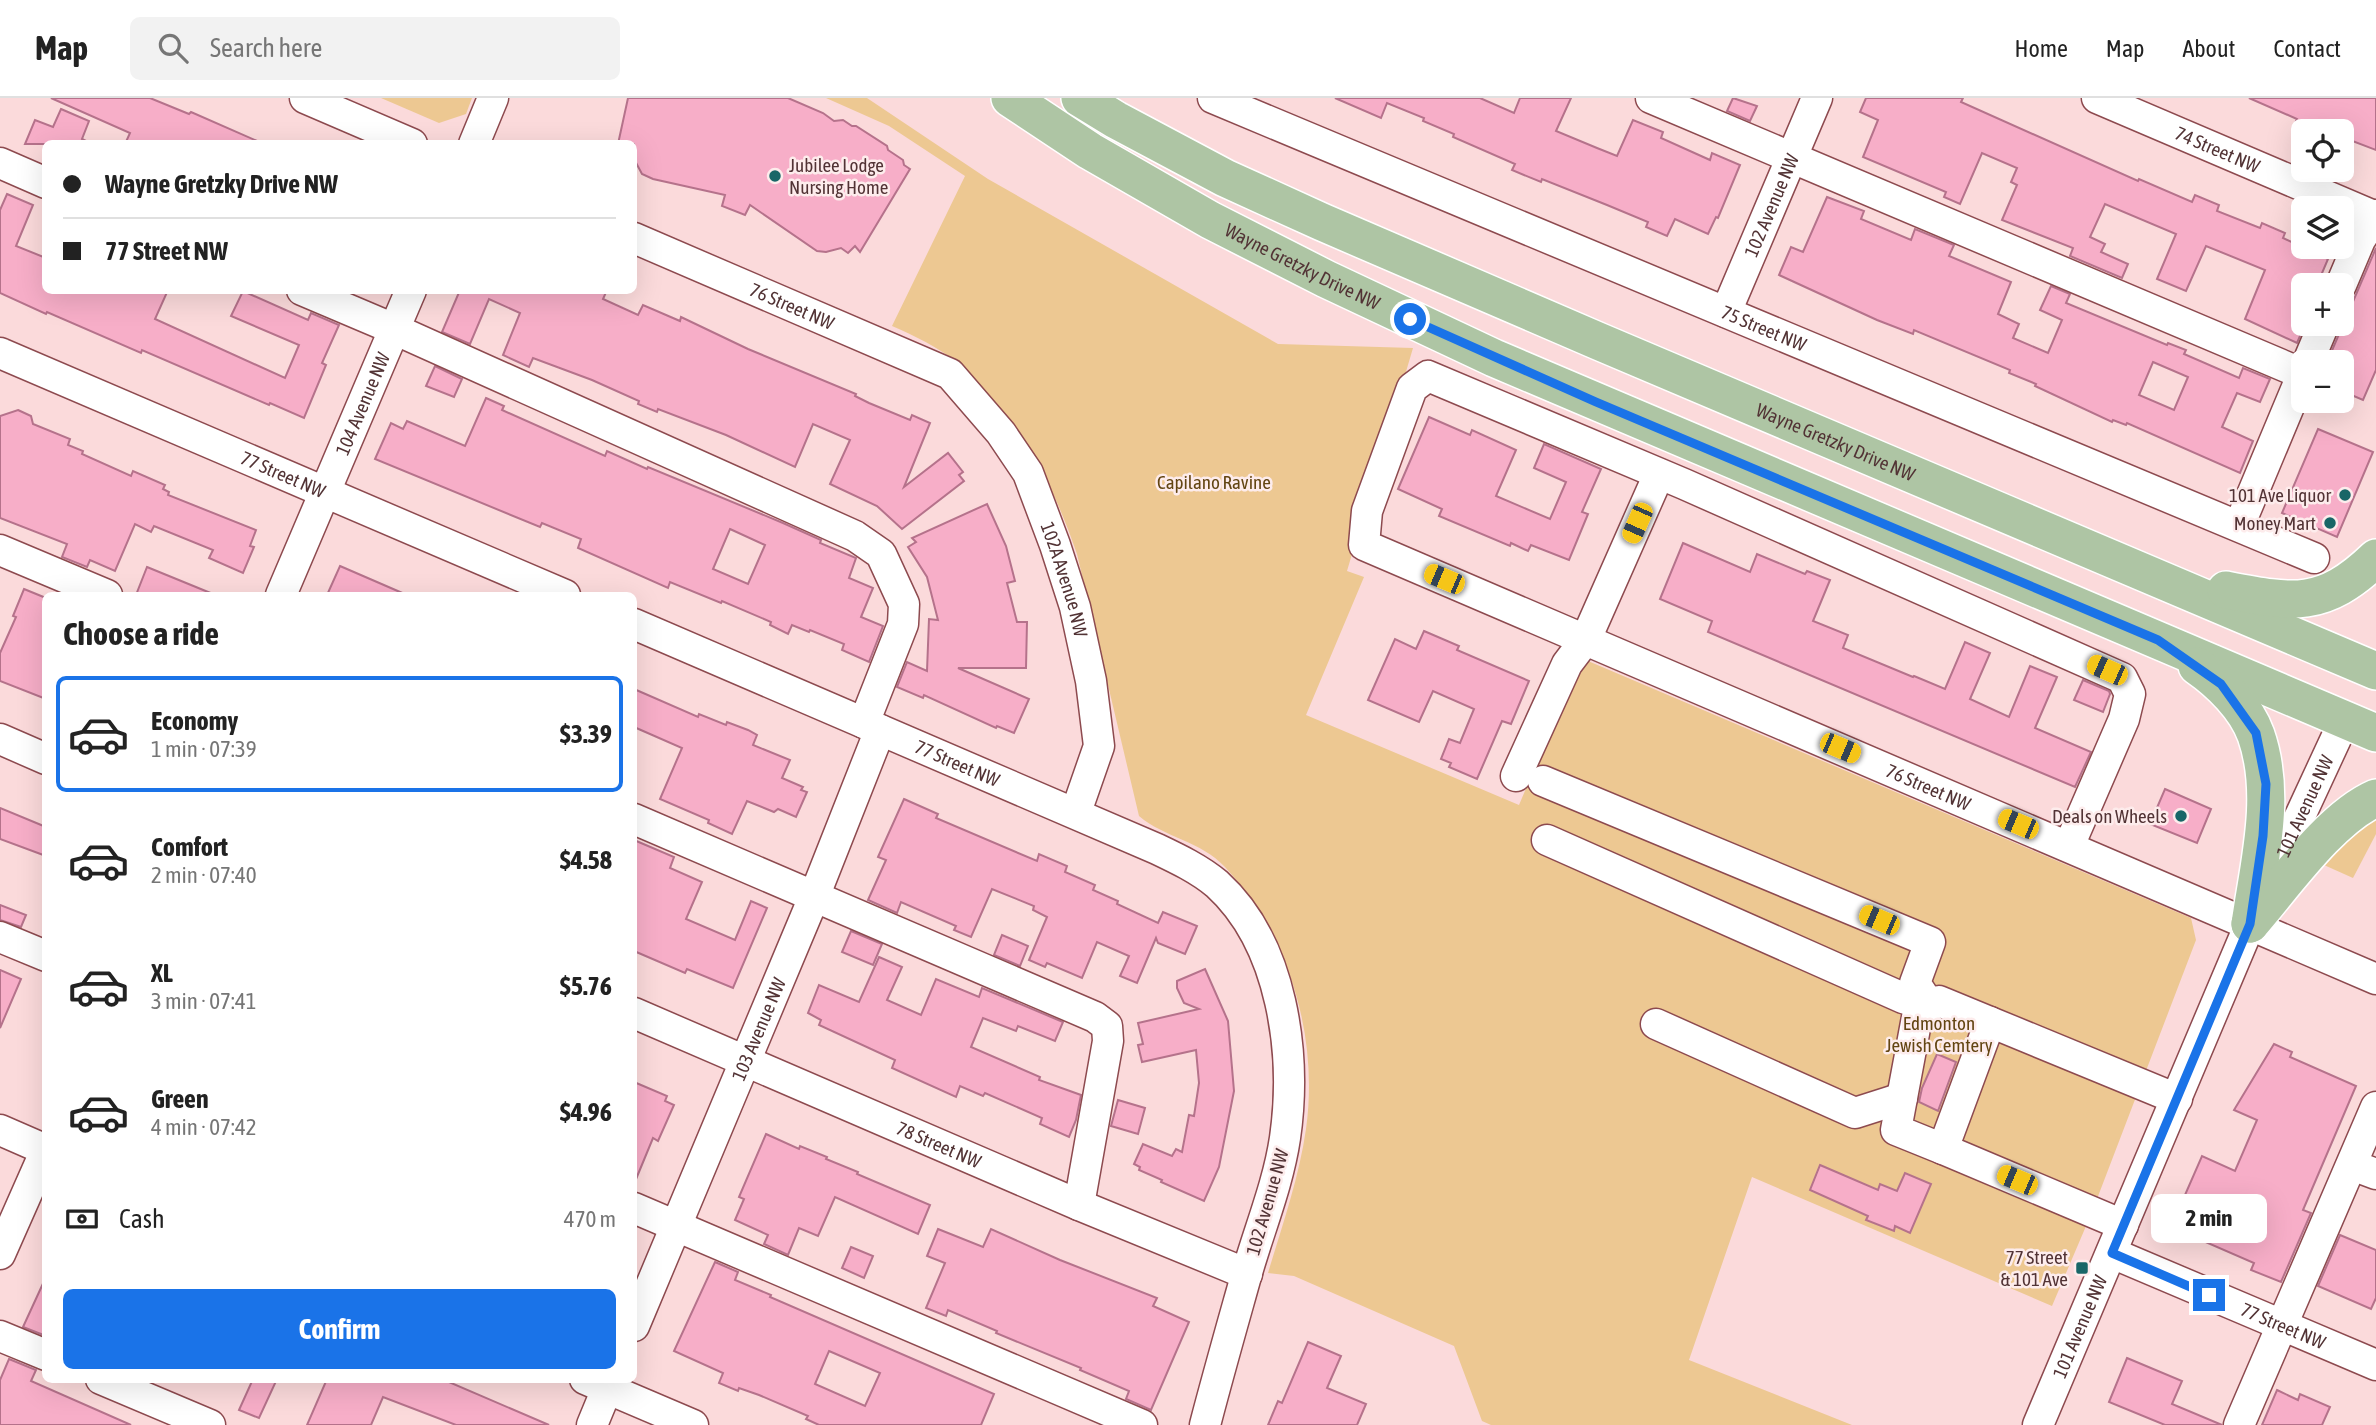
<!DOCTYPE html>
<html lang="en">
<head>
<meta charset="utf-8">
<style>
  :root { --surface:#fff; --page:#f2f2f2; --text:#222; --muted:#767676; --line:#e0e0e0; --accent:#1a73e8 }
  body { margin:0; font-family:"Asap Condensed",sans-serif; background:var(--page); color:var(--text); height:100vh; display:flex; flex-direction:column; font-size:26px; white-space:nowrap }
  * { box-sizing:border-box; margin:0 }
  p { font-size:23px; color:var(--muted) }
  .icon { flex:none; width:38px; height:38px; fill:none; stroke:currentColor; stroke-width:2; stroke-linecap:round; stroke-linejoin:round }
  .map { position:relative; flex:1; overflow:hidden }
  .drawer { position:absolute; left:42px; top:494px; width:595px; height:791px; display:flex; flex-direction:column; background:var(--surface); border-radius:10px; box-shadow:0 7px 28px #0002 }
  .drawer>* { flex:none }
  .banner { position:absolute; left:42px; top:42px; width:595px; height:154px; border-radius:10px; box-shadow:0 7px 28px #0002; display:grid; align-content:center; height:154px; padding:0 21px; background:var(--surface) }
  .tools { position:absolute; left:2291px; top:21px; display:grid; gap:14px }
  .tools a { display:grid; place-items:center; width:63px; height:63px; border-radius:10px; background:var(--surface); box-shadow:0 7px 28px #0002; font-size:35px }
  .end { position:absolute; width:32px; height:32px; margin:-16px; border:9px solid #1a73e8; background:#fff; box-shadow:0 0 0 4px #fff }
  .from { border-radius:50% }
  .bubble { position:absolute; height:49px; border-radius:10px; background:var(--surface); box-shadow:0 7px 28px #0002; font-size:23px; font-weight:700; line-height:49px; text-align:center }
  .car { position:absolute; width:21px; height:42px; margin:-21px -10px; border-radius:9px; box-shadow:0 0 5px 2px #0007; background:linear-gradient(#f5c518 24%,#345 0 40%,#f5c518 0 76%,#345 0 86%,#f5c518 0) }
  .banner b { display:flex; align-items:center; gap:24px; height:66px; font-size:26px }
  .banner b+b { border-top:2px solid var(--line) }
  .banner i { width:18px; height:18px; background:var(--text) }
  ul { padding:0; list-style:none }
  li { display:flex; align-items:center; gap:21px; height:116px; margin:0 14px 10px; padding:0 7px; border:4px solid transparent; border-radius:10px }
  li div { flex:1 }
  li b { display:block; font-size:26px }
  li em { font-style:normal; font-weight:700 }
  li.active { border-color:var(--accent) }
  li>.icon { width:63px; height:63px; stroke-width:1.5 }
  h2 { padding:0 21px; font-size:32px; line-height:84px }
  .pay { display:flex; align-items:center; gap:18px; height:77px; padding:0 21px; font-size:26px }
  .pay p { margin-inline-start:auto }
  .cta { display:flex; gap:14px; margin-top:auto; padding:14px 21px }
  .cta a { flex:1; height:80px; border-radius:10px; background:var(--accent); color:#fff; font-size:28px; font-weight:700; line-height:80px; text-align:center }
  header { display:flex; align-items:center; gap:42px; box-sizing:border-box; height:98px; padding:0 35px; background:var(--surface); border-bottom:2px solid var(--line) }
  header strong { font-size:33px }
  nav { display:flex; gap:38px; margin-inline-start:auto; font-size:24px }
  .search { width:490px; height:63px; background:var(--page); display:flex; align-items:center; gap:18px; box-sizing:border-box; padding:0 24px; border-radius:10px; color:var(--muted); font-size:26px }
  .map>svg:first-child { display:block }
</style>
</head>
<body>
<header>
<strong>Map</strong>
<div class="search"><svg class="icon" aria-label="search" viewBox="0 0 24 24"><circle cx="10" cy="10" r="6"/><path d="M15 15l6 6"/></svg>Search here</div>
<nav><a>Home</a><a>Map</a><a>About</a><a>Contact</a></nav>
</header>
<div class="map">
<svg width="2376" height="1327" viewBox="0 0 2376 1327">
  <rect width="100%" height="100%" fill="#fbdadb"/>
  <g fill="#edc892">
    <path d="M381 0H472L466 16 439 25Z"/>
    <path d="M826 0H867L988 81 1278 246 1413 250 1347 473 1364 479 1306 617 1519 707 1581 560 2191 820 2196 842 2092 1114 2052 1208 1752 1079 1689 1262 1852 1327H1491L1482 1323 1454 1248 1294 1178 1268 1175C1282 1128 1299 1080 1306 1031 1319 938 1289 838 1225 769 1201 743 1165 740 1139 718L1077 456C1055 392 1028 338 980 289 973 281 966 272 958 265 938 249 915 238 892 228L965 78 889 28Z"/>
    <path d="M2376 708V736L2353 780 2324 767 2329 757Z"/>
  </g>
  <g fill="#f7aec8" stroke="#b5728b" stroke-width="2" fill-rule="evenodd">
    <path d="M51 0H150L189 16 191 14 264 46H125L130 35Z"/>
    <path d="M628 0H788L823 15 834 23 843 22 852 28H856L887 48 888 52 903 62 904 67 910 71 860 154 855 148 848 155 841 150 826 154 817 153 750 107 745 117 722 108 725 97 653 81 642 76 634 61V46H618Z"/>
    <path d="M1335 0H1480L1514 15 1520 0H1571L1556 33 1597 50 1617 58 1633 22 1663 34 1661 40 1710 62 1712 55 1740 67 1718 120 1716 119 1708 136 1675 121 1667 138 1646 129 1648 124 1607 107 1542 81 1541 84 1512 72 1515 66 1453 39 1454 36 1423 23 1424 20 1387 5 1381 20Z"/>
    <path d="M1733 0 1757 8 1750 23 1727 13Z"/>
    <path d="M1866 0H1963L1961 4 2138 83 2139 81 2192 104 2195 97 2219 107 2217 113 2260 130 2262 125 2285 135 2283 140 2328 161 2317 187H2303V231L2297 245 2245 221 2265 172 2206 148 2186 193 2157 181 2176 136 2105 106 2090 139 2105 146 2101 154 2128 166 2122 180 2070 158 2073 150 2002 122 2017 87 2011 84 2017 70 1982 55 1960 106 1944 99 1946 94 1863 59 1878 22 1860 14Z"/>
    <path d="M2249 0H2376V52L2342 39V33H2328L2317 28 2315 31 2296 23 2297 21Z"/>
    <path d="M61 11 89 23 82 41 92 46H25L35 22 53 29Z"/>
    <path d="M7 96 33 107 16 148 46 160V192H168L155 221 285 280 299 247 231 218 243 193 308 222 311 215 339 227 322 265 326 267 304 320 270 305 269 307 142 252 141 255 47 214 46 216 0 195V112Z"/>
    <path d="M1827 99 1864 113 1861 121 1911 142 1915 131 1954 147 1949 158 2011 184 1998 216 2019 226 2013 240 2048 255 2062 222 2040 212 2051 188 2070 196 2066 205 2167 247 2168 245 2186 252 2184 256 2239 280 2243 270 2270 281 2260 304 2237 295 2222 329 2253 343 2240 375 2127 325 2126 327 2113 322 2112 324 2035 288 2036 286 2009 275 2010 272 1914 232 1913 236 1877 222 1779 177 1791 149 1803 154ZM2153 264 2188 279 2174 312 2139 297Z"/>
    <path d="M2376 150V272L2363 302 2342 293V264H2327Z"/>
    <path d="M460 192H607L603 201 638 217 643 207 680 223 681 219 748 251 856 296 855 298 869 305 910 322 912 317 930 325 904 389 948 355 963 374 959 377 964 383 902 431 877 408 830 386 850 342 813 326 795 369 726 337 658 311 657 314 638 306 639 303 592 282 533 260 529 269 503 257 520 215 489 201 470 246 442 234Z"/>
    <path d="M435 268 462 281 454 299 426 288Z"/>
    <path d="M486 300 504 308 502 312 605 358 607 353 647 371 648 369 783 425 821 442 820 445 856 460 849 480 873 490 861 519 883 528 869 564 842 552 844 546 810 532 809 534 792 527 788 536 770 527 771 524 722 503 721 505 670 484 668 490 578 450 581 441 542 425 540 429 375 361 391 325 403 331 407 323 465 348ZM730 431 765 447 748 486 713 471Z"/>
    <path d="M18 312 31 318 33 326 70 341 68 347 83 353 82 356 131 378 133 373 165 387 163 391 169 394 168 397 256 432 250 448 254 449 243 475 209 460 213 452 154 428 151 434 135 426 115 473 90 462 87 469 62 459 67 446 0 420V318Z"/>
    <path d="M1429 319 1470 337 1472 332 1516 352 1496 398 1550 421 1566 384 1534 370 1544 346 1601 371 1582 414 1588 416 1569 462 1531 447 1528 453 1511 445 1510 448 1439 418 1442 411 1398 391Z"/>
    <path d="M2318 331 2373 354 2337 439 2282 415Z"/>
    <path d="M987 406 1006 448 1015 483 1007 485 1017 524H1027L1026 570H958L1029 601 1014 635 997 628 996 630 924 597 923 600 897 589 907 564 927 573 929 521 938 522 927 479 908 449 916 444 912 440Z"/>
    <path d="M1683 445 1750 474 1757 456 1805 476 1807 473 1830 482 1813 523 1848 537 1843 550 1913 579 1914 578 1945 591 1965 544 1990 555 1970 601 2009 619 2030 568 2057 579 2035 630 2091 654 2075 689 1708 534 1712 523 1660 501Z"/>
    <path d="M340 468 407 497H327Z"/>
    <path d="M147 469 213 496V497H136Z"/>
    <path d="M24 491 46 500V601L0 583V555L16 519 13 518Z"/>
    <path d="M1424 533 1459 548 1457 552 1529 583 1511 626 1502 623 1477 681 1449 669 1451 665 1441 661 1449 641 1460 645 1474 611 1433 593 1419 624 1368 602 1395 541 1416 551Z"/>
    <path d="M2083 582 2109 593 2110 596 2103 614 2074 602Z"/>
    <path d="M634 591 698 619 699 616 726 627 727 624 748 632 757 637 753 647 790 662 782 680 803 689 801 692 807 694 796 719 778 711 774 714 747 703 732 736 708 725 709 722 660 701 682 650 634 629Z"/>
    <path d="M2165 691 2211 711 2197 745 2150 726Z"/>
    <path d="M904 701 938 716 936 720 1037 763 1039 756 1067 768 1065 774 1095 787 1093 792 1118 803 1117 806 1158 825 1163 814 1197 828 1185 856 1158 845 1156 840 1137 885 1120 878 1129 858 1097 844 1082 880 1047 865 1045 869 1029 862 1047 819 1033 812 1034 808 992 791 971 839 954 832 956 828 901 804 897 815 868 802 886 762 878 759Z"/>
    <path d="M0 710 46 729V758L0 741Z"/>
    <path d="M634 742 674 759 670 770 702 784 686 821 735 842 751 803 767 810 733 890 687 871 685 875 634 853Z"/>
    <path d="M0 807 26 817 21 829 0 822Z"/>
    <path d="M851 833 882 846 873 867 842 854Z"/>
    <path d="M1002 837 1028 848 1020 868 994 857Z"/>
    <path d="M879 859 902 869 887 902 921 917 936 881 979 899 982 890 1063 924 1055 943 1018 928 1016 933 983 920 971 949 1040 979 1039 982 1081 997 1076 1022 1069 1039 1040 1026 1042 1020 985 995 983 998 960 988 956 999 892 970 895 962 819 927 821 922 808 915 819 887 859 904Z"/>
    <path d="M1205 871 1228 923 1234 993 1219 1069 1204 1103 1161 1084 1162 1082 1139 1072 1140 1069 1134 1066 1143 1046 1172 1058 1176 1051 1182 1054 1189 1017 1194 1018 1199 985 1196 952 1142 964 1138 947 1143 946 1138 925 1199 911 1184 905 1177 890V883Z"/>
    <path d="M0 872 21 881 0 930Z"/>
    <path d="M2274 946 2292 954 2290 959 2356 988 2303 1112 2311 1115 2281 1184 2251 1172 2254 1165 2171 1129 2202 1058 2235 1073 2257 1022 2234 1012Z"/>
    <path d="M1937 956 1956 964 1938 1013 1919 1004 1922 990Z"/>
    <path d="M634 984 667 998 665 1003 674 1007 658 1043 653 1040 634 1086Z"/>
    <path d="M1118 1002 1145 1010 1138 1036 1111 1028Z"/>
    <path d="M766 1036 799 1051 800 1048 827 1059 826 1061 858 1074 857 1076 930 1107 918 1136 835 1099 818 1138 799 1130 788 1157 764 1146 768 1137 735 1122 744 1101 739 1099Z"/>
    <path d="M1820 1067 1878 1092 1880 1086 1897 1093 1905 1075 1931 1086 1910 1135 1895 1128 1894 1133 1866 1122 1868 1118 1810 1092Z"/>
    <path d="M938 1131 983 1149 991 1131 1060 1162 1157 1200 1153 1208 1189 1224 1151 1312 1126 1301 1129 1293 1080 1272 1081 1270 996 1235 997 1233 948 1212 946 1218 926 1210 945 1165 927 1158Z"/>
    <path d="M2340 1137 2376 1152V1200L2371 1211 2318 1188Z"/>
    <path d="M851 1149 873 1158 864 1180 842 1170Z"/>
    <path d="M715 1164 738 1174 735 1182 771 1197 770 1199 994 1296 981 1327H819L806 1321 808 1318 759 1297 739 1290 738 1293 719 1285 723 1275 674 1253ZM829 1253 880 1275 865 1308 815 1286Z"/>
    <path d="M46 1179V1238L23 1229Z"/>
    <path d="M1308 1244 1341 1258 1327 1290 1366 1306 1357 1327H1268L1278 1303 1282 1305Z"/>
    <path d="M2127 1260 2182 1283 2172 1306 2222 1327H2165L2109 1304Z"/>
    <path d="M9 1261 36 1272 31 1283 131 1327H0V1282Z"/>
    <path d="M253 1281H277L259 1320 239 1312Z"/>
    <path d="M327 1281H442L549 1327H456L383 1299 371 1327H307Z"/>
    <path d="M2277 1292 2298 1302 2300 1296 2330 1309 2322 1327H2262Z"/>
  </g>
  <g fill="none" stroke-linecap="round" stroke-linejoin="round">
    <g stroke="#8d4a4f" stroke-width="33">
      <g id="minor">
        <path d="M305 0 412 46"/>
        <path id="s1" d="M1213 0 2314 460"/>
        <path d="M1651 0 2303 276"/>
        <path id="s2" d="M2097 0 2376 119"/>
        <path d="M474 46 493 0"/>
        <path d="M0 65 46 85"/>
        <path id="s3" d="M634 140 950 276 1001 335 1028 375 1055 447 1075 509 1091 583 1099 648 1076 714"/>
        <path d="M2341 187 2360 142 2376 117"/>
        <path d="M302 192 394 231 855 438 881 456 904 506 903 526 864 625"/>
        <path id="s4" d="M1726 214 1817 0"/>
        <path id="s5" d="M0 255 565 497"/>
        <path d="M2308 264 2324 226"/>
        <path d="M2239 428 2303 275"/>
        <path d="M0 452 107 497"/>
        <path id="s6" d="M281 497 411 192"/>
        <path id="s7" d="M634 526 1157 751C1178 761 1199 771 1217 786 1283 846 1297 956 1285 1040 1278 1087 1259 1132 1246 1178 1232 1228 1218 1277 1205 1327"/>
        <path d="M0 641 46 661"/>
        <path d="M1516 678 1567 566 1586 541 1659 376"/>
        <path d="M1543 683 1930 844 1915 885 1930 908"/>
        <path d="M634 721 1095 919 1107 928 1108 943 1079 1107"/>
        <path d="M1547 742 1903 900 1930 908"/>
        <path id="s8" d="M2069 748 2124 621 2130 596 2122 580 1684 386 1428 278 1412 290 1367 413 1364 447 2376 881"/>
        <path d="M0 839 46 858"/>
        <path id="s9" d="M634 915 1079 1107 1247 1176"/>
        <path d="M1656 926 1855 1015 1902 1000"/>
        <path d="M0 1032 46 1052 0 1156"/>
        <path d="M1943 1051 1896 1032 1918 914 1939 903 1990 924"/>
        <path d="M2352 1067 2376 1076"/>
        <path d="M634 1110 1142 1327"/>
        <path d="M2123 1127 1943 1051 1990 924 2177 1001"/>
        <path id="s10" d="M2112 1155 2376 1267"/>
        <path id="s11" d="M634 1228 814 799 880 632"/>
        <path d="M0 1238 46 1257"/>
        <path d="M101 1281 210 1327"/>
        <path d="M585 1281 693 1327"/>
        <path d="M592 1327 611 1281"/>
        <path id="s12" d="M2038 1327 2250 826 2345 621"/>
        <path d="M2239 1327 2376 1009"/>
      </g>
    </g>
    <g stroke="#fff" stroke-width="40">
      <g id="major">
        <path id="s13" d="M1010 0 1090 53 1210 122 1326 181 1494 260 2376 635"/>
        <path id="s14" d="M1080 0 1116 22 1225 80 1322 124 1598 243 2376 573"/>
        <path d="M2226 492C2293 505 2323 511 2376 460"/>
        <path d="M2197 568C2220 584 2246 609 2256 637 2277 697 2259 765 2250 826"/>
        <path d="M2250 826C2284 787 2330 720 2376 700"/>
      </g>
    </g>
    <use href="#minor" stroke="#fff" stroke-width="30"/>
    <use href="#major" stroke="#aec5a4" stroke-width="37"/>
  </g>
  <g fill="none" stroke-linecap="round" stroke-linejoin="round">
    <path stroke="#1a73e8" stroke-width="9" d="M1410 221 1596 304 2158 542 2221 586 2256 635 2266 686 2263 738 2250 826 2112 1155 2209 1197"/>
  </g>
  <g fill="#186667" stroke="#fdecec" stroke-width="2.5">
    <circle cx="775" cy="78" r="7"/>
    <circle cx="2345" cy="397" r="7"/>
    <circle cx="2330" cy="425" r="7"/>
    <circle cx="2181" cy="718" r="7"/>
    <rect x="2075" y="1163" width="14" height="14" rx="3.5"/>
  </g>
  <g text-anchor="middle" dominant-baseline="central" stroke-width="5" stroke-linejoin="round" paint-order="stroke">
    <g font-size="19" fill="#523335" stroke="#fdecec">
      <text stroke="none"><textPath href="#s2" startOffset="131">74 Street NW</textPath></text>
      <text stroke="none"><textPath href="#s4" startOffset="116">102 Avenue NW</textPath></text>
      <text stroke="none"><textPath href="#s13" startOffset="338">Wayne Gretzky Drive NW</textPath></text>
      <text stroke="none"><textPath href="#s3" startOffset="172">76 Street NW</textPath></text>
      <text stroke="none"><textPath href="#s1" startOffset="597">75 Street NW</textPath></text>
      <text stroke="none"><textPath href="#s6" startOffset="208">104 Avenue NW</textPath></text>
      <text stroke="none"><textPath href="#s14" startOffset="831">Wayne Gretzky Drive NW</textPath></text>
      <text stroke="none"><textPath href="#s5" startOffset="308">77 Street NW</textPath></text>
      <text stroke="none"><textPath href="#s3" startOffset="583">102A Avenue NW</textPath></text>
      <text stroke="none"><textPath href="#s7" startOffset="352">77 Street NW</textPath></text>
      <text stroke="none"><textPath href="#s8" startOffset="1738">76 Street NW</textPath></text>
      <text stroke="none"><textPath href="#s12" startOffset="674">101 Avenue NW</textPath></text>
      <text stroke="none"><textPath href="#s11" startOffset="322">103 Avenue NW</textPath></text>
      <text stroke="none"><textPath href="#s9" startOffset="332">78 Street NW</textPath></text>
      <text transform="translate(1267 1104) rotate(-74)">102 Avenue NW</text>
      <text stroke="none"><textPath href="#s12" startOffset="107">101 Avenue NW</textPath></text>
      <text stroke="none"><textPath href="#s10" startOffset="186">77 Street NW</textPath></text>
    </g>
    <g font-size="19" fill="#523335" stroke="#fdecec" text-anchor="end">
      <text x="789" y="67" text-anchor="start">Jubilee Lodge<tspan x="789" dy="22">Nursing Home</tspan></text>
      <text x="2331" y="397">101 Ave Liquor</text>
      <text x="2316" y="425">Money Mart</text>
      <text x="2167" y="718">Deals on Wheels</text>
      <text x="2068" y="1159">77 Street<tspan x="2068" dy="22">&amp; 101 Ave</tspan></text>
    </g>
    <g font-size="19" fill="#634512" stroke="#fdecec">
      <text x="1214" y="384">Capilano Ravine</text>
      <text x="1939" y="925">Edmonton<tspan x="1939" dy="22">Jewish Cemtery</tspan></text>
    </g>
  </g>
</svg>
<div class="tools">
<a><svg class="icon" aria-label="locate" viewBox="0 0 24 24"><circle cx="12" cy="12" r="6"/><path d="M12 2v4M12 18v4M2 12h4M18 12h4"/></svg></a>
<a><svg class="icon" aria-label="layers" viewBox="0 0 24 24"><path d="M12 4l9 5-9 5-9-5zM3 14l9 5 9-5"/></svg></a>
<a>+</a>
<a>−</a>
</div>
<i class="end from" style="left:1410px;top:221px"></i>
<i class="end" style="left:2209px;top:1197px"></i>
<div class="bubble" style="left:2151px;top:1096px;width:116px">2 min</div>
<i class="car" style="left:1637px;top:425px;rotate:204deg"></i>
<i class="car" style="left:1444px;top:481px;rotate:293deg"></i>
<i class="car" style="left:2107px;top:572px;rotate:294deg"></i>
<i class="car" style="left:1840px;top:650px;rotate:113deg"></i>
<i class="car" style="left:2018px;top:726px;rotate:293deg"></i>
<i class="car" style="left:1879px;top:822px;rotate:293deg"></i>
<i class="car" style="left:2017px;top:1082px;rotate:293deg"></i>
<div class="banner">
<b><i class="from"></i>Wayne Gretzky Drive NW</b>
<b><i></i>77 Street NW</b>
</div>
<section class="drawer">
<h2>Choose a ride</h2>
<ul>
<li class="active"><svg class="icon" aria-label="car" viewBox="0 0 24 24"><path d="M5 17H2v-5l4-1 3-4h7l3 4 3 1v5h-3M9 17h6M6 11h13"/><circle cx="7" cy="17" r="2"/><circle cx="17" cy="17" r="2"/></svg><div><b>Economy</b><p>1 min · 07:39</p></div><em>$3.39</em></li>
<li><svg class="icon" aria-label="car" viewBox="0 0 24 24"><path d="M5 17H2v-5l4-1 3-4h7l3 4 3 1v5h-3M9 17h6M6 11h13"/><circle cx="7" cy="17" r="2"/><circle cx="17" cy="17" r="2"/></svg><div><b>Comfort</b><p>2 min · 07:40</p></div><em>$4.58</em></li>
<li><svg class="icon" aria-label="car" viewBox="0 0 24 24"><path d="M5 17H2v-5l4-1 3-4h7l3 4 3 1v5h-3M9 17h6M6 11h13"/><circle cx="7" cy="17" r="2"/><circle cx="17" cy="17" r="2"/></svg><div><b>XL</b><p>3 min · 07:41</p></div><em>$5.76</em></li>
<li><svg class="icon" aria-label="car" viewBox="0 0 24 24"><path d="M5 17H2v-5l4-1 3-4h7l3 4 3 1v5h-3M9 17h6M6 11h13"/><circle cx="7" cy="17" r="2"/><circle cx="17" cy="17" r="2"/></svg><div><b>Green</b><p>4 min · 07:42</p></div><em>$4.96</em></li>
</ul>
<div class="pay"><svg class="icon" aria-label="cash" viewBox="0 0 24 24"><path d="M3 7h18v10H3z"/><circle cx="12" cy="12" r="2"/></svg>Cash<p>470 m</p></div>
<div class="cta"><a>Confirm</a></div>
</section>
</div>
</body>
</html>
